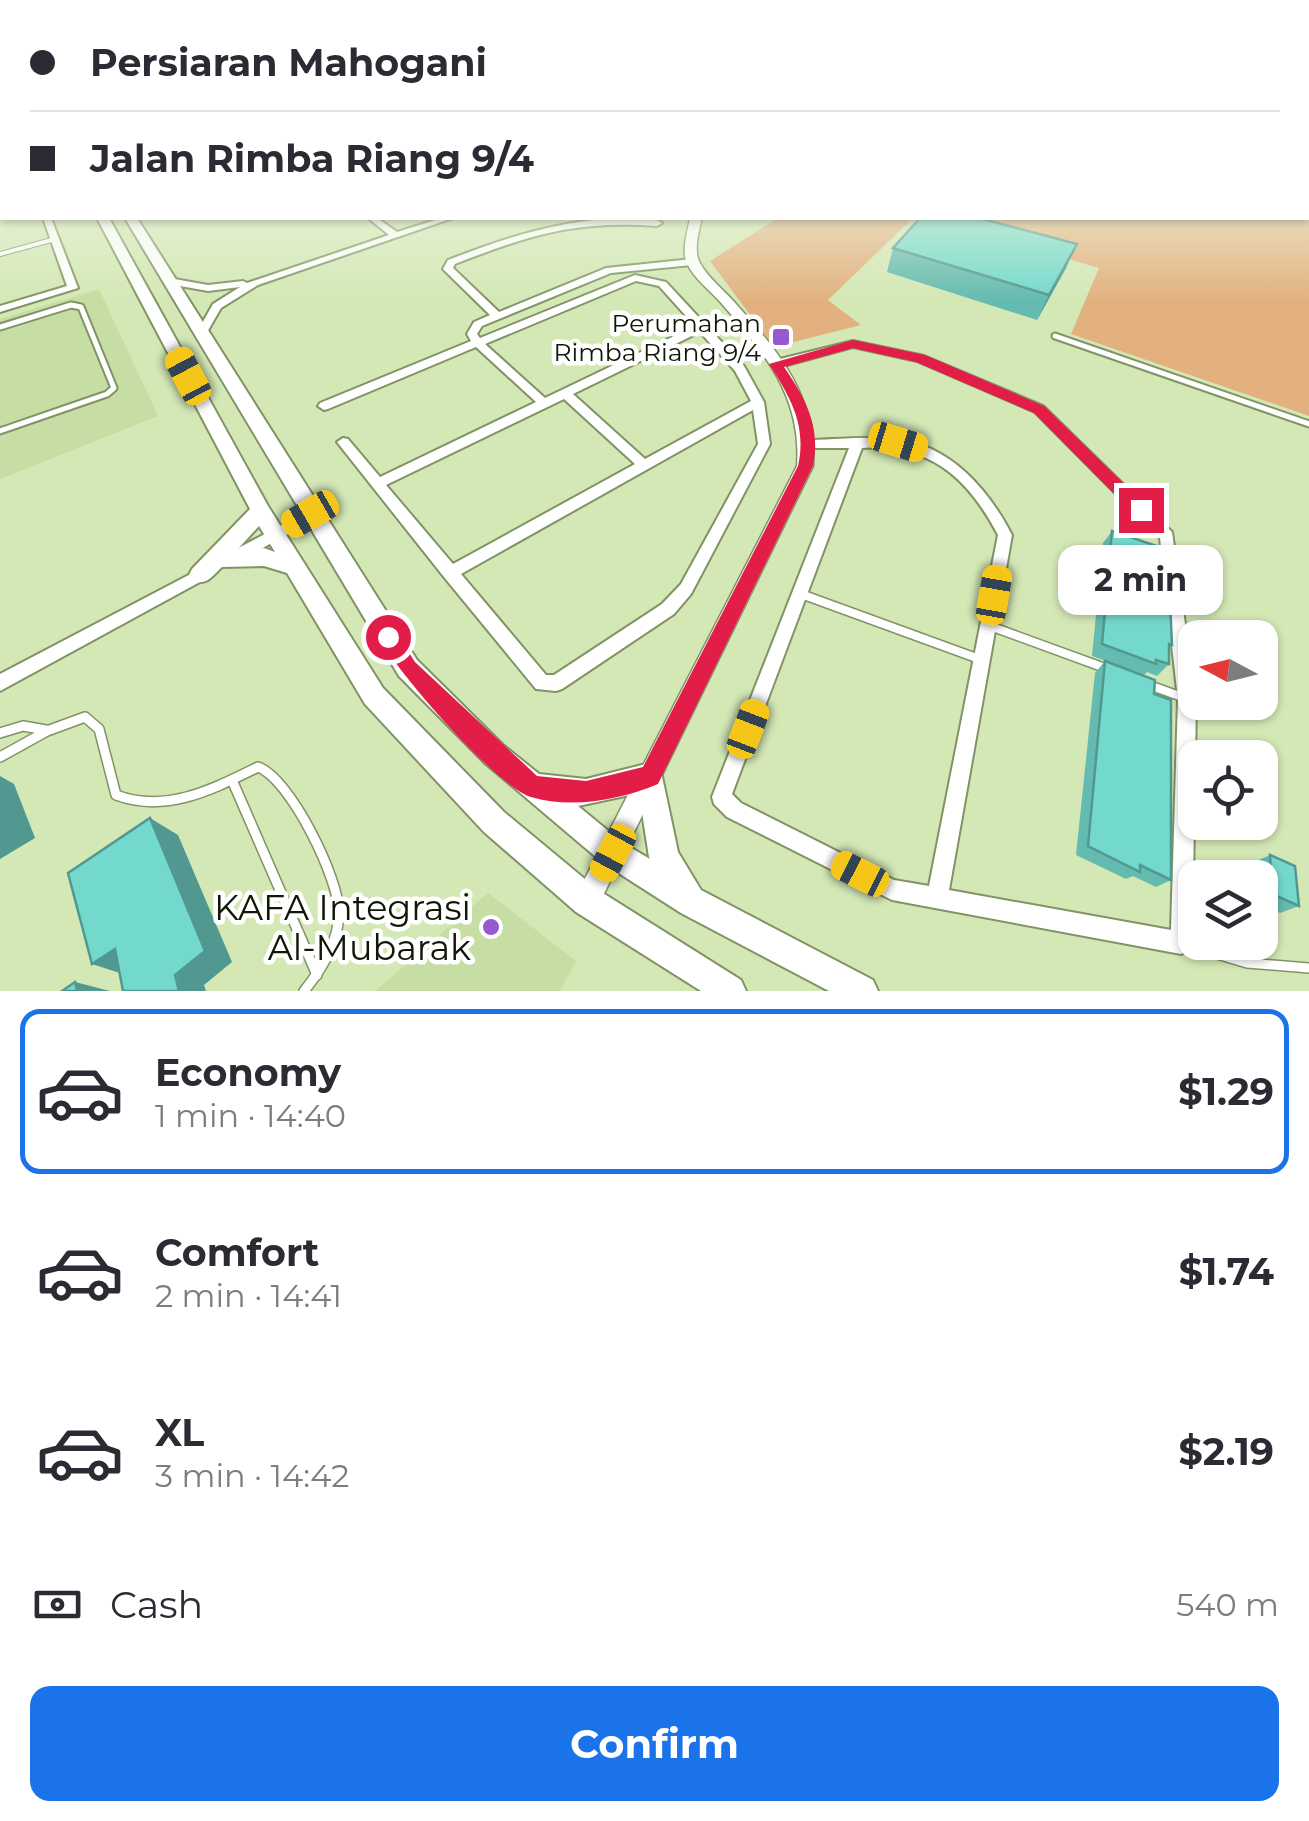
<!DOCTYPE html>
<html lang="en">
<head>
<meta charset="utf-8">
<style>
  :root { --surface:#fff; --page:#f2f2f3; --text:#2b2b33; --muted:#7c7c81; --line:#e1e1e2; --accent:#1a73e8 }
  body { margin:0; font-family:Montserrat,sans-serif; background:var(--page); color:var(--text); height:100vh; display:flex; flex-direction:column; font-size:38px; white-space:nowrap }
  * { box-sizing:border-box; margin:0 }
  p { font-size:32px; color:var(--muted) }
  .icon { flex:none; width:55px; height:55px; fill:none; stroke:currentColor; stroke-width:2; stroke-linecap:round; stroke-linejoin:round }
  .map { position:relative; height:991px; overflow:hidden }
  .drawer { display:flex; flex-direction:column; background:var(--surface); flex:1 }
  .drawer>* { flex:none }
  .top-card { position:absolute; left:0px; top:0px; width:1310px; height:220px; box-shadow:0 2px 8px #0004; display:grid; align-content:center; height:220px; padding:0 30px; background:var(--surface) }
  .needle { width:65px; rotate:277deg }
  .fabs { position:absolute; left:1178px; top:620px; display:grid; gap:20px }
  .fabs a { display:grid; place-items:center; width:100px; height:100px; border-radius:20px; background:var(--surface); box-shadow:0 2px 8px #0004; font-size:50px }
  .end { position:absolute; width:45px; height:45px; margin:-22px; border:12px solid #e11d48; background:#fff; box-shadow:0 0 0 5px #fff }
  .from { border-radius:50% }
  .bubble { position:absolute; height:70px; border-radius:20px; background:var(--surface); box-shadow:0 2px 8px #0004; font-size:32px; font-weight:700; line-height:70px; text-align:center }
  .car { position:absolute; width:30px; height:60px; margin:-30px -15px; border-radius:12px; box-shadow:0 0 8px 2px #0007; background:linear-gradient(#f5c518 24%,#345 0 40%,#f5c518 0 76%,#345 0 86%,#f5c518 0) }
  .top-card b { display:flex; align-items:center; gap:35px; height:95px; font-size:38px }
  .top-card b+b { border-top:2px solid var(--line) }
  .top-card i { width:25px; height:25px; background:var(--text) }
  ul { padding:18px 0 0; list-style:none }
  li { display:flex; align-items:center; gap:30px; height:165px; margin:0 20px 15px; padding:0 10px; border:5px solid transparent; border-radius:20px }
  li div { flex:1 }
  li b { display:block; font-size:38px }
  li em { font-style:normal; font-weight:700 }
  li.selected { border-color:var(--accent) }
  li>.icon { width:90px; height:90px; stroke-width:1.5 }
  .pay { display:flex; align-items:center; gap:25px; height:110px; padding:0 30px; font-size:38px }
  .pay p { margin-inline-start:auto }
  .button { display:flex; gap:20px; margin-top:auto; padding:20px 30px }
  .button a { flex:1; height:115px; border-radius:20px; background:var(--accent); color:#fff; font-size:40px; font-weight:700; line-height:115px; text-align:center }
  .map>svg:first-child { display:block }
</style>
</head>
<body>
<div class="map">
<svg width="1309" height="991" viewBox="0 0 1309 991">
  <rect width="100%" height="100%" fill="#d4e8b6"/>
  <g fill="#c6dda3">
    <path d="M99 289 158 416 0 479V319Z"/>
    <path d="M488 893 576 961 560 991H375Z"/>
  </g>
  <g fill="#e3b180">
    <path d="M1309 163V416L1071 334 1099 268 927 218H1308Z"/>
    <path d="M778 218H913L828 300 861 325 774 347 710 261Z"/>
  </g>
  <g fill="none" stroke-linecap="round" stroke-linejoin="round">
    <g stroke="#819364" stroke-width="6">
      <path id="service-far3" d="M0 254 55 239"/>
    </g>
    <g stroke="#819364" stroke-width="9">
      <g id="service-far2">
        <path d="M0 327 71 305 81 307 114 388 107 394 0 431"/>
        <path d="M1055 336 1309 424"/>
      </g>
    </g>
    <g stroke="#819364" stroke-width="11">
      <g id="service-far1">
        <path d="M801 594 982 660"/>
        <path d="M990 626 1105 668"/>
        <path d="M1149 685 1185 698"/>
      </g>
    </g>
    <g stroke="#819364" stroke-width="12">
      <g id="service">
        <path d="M0 733 23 726 46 730"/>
        <path d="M0 757 47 731 85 717 99 729 116 795C166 814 213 789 258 767 290 778 340 880 339 914 338 943 322 969 304 991"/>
        <path d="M232 780 317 975"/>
        <path d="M1187 945 1247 963 1309 968"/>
      </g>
    </g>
    <g stroke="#819364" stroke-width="4">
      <g id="minor">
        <path d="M2 207V213L0 214V208Z"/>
        <path d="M43 218H51L78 288 0 312V306L67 286Z"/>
        <path d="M368 218H377L397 232 442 218H453L258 285 221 308 206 334 201 337 196 334 213 304 240 287 208 291 169 284 164 281 169 278 208 285 243 281 247 283 389 235Z"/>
        <path d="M627 218 657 220 662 223 657 226C576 220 529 235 455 264L453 268 499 312 606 268 692 259 697 262 692 265 611 273 482 326 477 334 480 338 635 275 666 282 744 366 764 402 770 444 691 594 674 614 562 689 556 691 536 689 444 577 337 442 343 438 348 439 380 477 536 402 476 347 328 409 324 410 318 406 320 403 471 341 467 334 474 322 490 315 445 271 443 269 448 260C507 237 563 219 627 218ZM636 281 659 286 695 326 545 398 485 344ZM700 332 735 371 751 401 645 459 573 394ZM564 399 635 464 453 564 386 485ZM753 410 758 444 681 584 662 604 554 675H546L461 574Z"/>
        <path d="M853 341 924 356 1043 406 1172 532 1196 702 1192 943 1189 951 1181 954 892 900 727 817 714 804 712 797 849 448H810L804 444 810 440C839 439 868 436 896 439 950 445 988 489 1012 535L949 890 1171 930 1178 699 1160 538 1035 412 917 361 853 347 776 368 770 364 772 361ZM880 447C939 451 971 484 998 535L929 886 894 880 741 803 732 794 862 448Z"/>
        <path d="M310 510 315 511 317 515 315 519 237 562 232 564 227 562 225 558 227 554Z"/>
        <path d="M204 567 209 569 212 573 209 577 0 691V674Z"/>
      </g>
    </g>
    <g stroke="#819364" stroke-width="3">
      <path id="tertiary" d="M690 218H702C699 231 693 251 700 263 708 278 725 291 736 304 780 353 817 398 813 466L596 910 587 914 578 910 574 901 578 892 797 466C802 397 765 353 722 304 712 292 693 278 687 263 681 251 688 231 690 218Z"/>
    </g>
    <g stroke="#819364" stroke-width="4">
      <g id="secondary">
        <path d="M97 218H109L268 506 383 688 504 812 598 890 741 980 746 991H701L576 912 484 832 365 704 287 573 264 566 222 567C212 576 207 586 192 581L189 575 192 569 250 509ZM259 526 275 552 264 548 236 551Z"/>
        <path d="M125 218H137L417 660 503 745 539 774 586 779 650 763 660 767 678 852 701 890 873 980 878 991H829L681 913 603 863 485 763 399 676ZM639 793 649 857 650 859 623 843 578 806Z"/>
      </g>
    </g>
    <use href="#service-far3" stroke="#fff" stroke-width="4"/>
    <use href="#service-far2" stroke="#fff" stroke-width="5"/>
    <use href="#service-far1" stroke="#fff" stroke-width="8"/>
    <use href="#service" stroke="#fff" stroke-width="9"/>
    <use href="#minor" fill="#fff" fill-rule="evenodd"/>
    <use href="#tertiary" fill="#fff" fill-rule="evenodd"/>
    <use href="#secondary" fill="#fff" fill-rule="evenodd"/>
  </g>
  <g fill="#64bbb0">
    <path d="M893 248 1066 268 1037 320 887 272Z"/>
    <path d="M1112 531 1159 556 1172 645 1169 648V664L1157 676 1147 672 1144 675 1092 656 1103 543Z"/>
    <path d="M1105 661 1154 694 1171 880 1156 887 1133 876 1126 879 1076 855 1095 673Z"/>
    <path d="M1270 855 1299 906 1280 913 1260 904V878H1253L1252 863Z"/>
  </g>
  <g fill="#519890">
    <path d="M1077 244 1066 268 1037 320 1049 295Z"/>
    <path d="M0 776 14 784 35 838 0 859Z"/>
    <path d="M150 818 178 835 232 962 204 985 206 991H179Z"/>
    <path d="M115 949 126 975 92 964Z"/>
    <path d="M75 982 110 991H77Z"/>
  </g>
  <g fill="#74d9cd" stroke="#519890" stroke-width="2.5">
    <path d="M920 218H979L1077 244 1049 295 893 248Z"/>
    <path d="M1112 531 1160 547 1159 556 1168 559 1172 645 1169 644V664L1156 660V664L1102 644Z"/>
    <path d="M1105 661 1155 680 1154 694 1171 700V880L1140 865V872L1088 846Z"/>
    <path d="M150 818 205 951 175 975 179 991H123L115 949 92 964 68 873Z"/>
    <path d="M1270 855 1295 866 1299 906 1272 894Z"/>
    <path d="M75 982 77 991H62Z"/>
  </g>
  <linearGradient id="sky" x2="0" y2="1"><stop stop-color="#87b2b6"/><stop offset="0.54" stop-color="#ecf5de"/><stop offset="1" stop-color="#ecf5de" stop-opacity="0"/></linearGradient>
  <rect width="1309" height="301" fill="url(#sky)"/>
  <path fill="#e11d48" d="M853 340 925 355 1044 406 1147 506V515H1135L1034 413 916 362 853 348 784 367C806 399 821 427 813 466L658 784C620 800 571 809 531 797 497 787 395 670 379 637L388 629 395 631 415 662 537 776 586 781 643 767 798 466C807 426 791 398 769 364Z"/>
  <g fill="#9759d0" stroke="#fff" stroke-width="4">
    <rect x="771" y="327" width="20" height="20" rx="5"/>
    <circle cx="491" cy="927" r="10"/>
  </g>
  <g text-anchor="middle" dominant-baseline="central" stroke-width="9" stroke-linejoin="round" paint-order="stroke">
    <g font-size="25" fill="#101705" stroke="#fff" text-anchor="end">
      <text x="761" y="323">Perumahan<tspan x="761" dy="29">Rimba Riang 9/4</tspan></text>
    </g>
    <g font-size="35" fill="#101705" stroke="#fff" text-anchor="end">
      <text x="471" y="907">KAFA Integrasi<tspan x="471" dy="40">Al-Mubarak</tspan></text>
    </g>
  </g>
</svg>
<div class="fabs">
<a><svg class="needle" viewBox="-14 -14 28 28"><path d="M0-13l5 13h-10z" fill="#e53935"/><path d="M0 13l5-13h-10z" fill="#7c7c81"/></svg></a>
<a><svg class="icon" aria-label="locate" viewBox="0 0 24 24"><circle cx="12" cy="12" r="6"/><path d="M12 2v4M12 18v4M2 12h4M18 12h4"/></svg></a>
<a><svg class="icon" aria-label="layers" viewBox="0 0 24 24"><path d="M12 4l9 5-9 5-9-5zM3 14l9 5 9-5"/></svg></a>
</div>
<i class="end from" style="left:388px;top:637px"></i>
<i class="end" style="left:1141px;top:510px"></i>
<div class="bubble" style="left:1058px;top:545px;width:165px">2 min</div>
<i class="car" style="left:188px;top:376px;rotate:332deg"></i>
<i class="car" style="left:898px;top:442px;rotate:107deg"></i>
<i class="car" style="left:310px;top:514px;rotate:240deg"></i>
<i class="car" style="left:994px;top:595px;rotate:10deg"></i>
<i class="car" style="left:748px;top:729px;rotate:21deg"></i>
<i class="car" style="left:613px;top:853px;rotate:208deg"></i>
<i class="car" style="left:860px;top:874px;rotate:297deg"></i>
<div class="top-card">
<b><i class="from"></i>Persiaran Mahogani</b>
<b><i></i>Jalan Rimba Riang 9/4</b>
</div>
</div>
<section class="drawer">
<ul>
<li class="selected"><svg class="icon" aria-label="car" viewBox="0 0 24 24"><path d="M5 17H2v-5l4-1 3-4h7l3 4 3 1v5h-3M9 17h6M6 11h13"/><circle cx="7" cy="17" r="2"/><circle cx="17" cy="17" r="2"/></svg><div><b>Economy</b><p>1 min · 14:40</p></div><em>$1.29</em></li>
<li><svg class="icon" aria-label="car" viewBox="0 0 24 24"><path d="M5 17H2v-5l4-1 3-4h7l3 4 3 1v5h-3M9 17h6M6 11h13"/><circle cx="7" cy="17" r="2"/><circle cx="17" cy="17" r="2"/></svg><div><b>Comfort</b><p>2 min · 14:41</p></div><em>$1.74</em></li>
<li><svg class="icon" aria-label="car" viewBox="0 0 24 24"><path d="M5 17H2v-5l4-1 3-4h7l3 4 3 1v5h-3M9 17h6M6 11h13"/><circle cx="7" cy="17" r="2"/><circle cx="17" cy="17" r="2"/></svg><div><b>XL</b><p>3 min · 14:42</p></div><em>$2.19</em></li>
</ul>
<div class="pay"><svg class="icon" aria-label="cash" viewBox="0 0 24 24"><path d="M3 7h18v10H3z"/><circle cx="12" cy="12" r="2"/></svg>Cash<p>540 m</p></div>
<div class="button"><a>Confirm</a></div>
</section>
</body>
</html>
